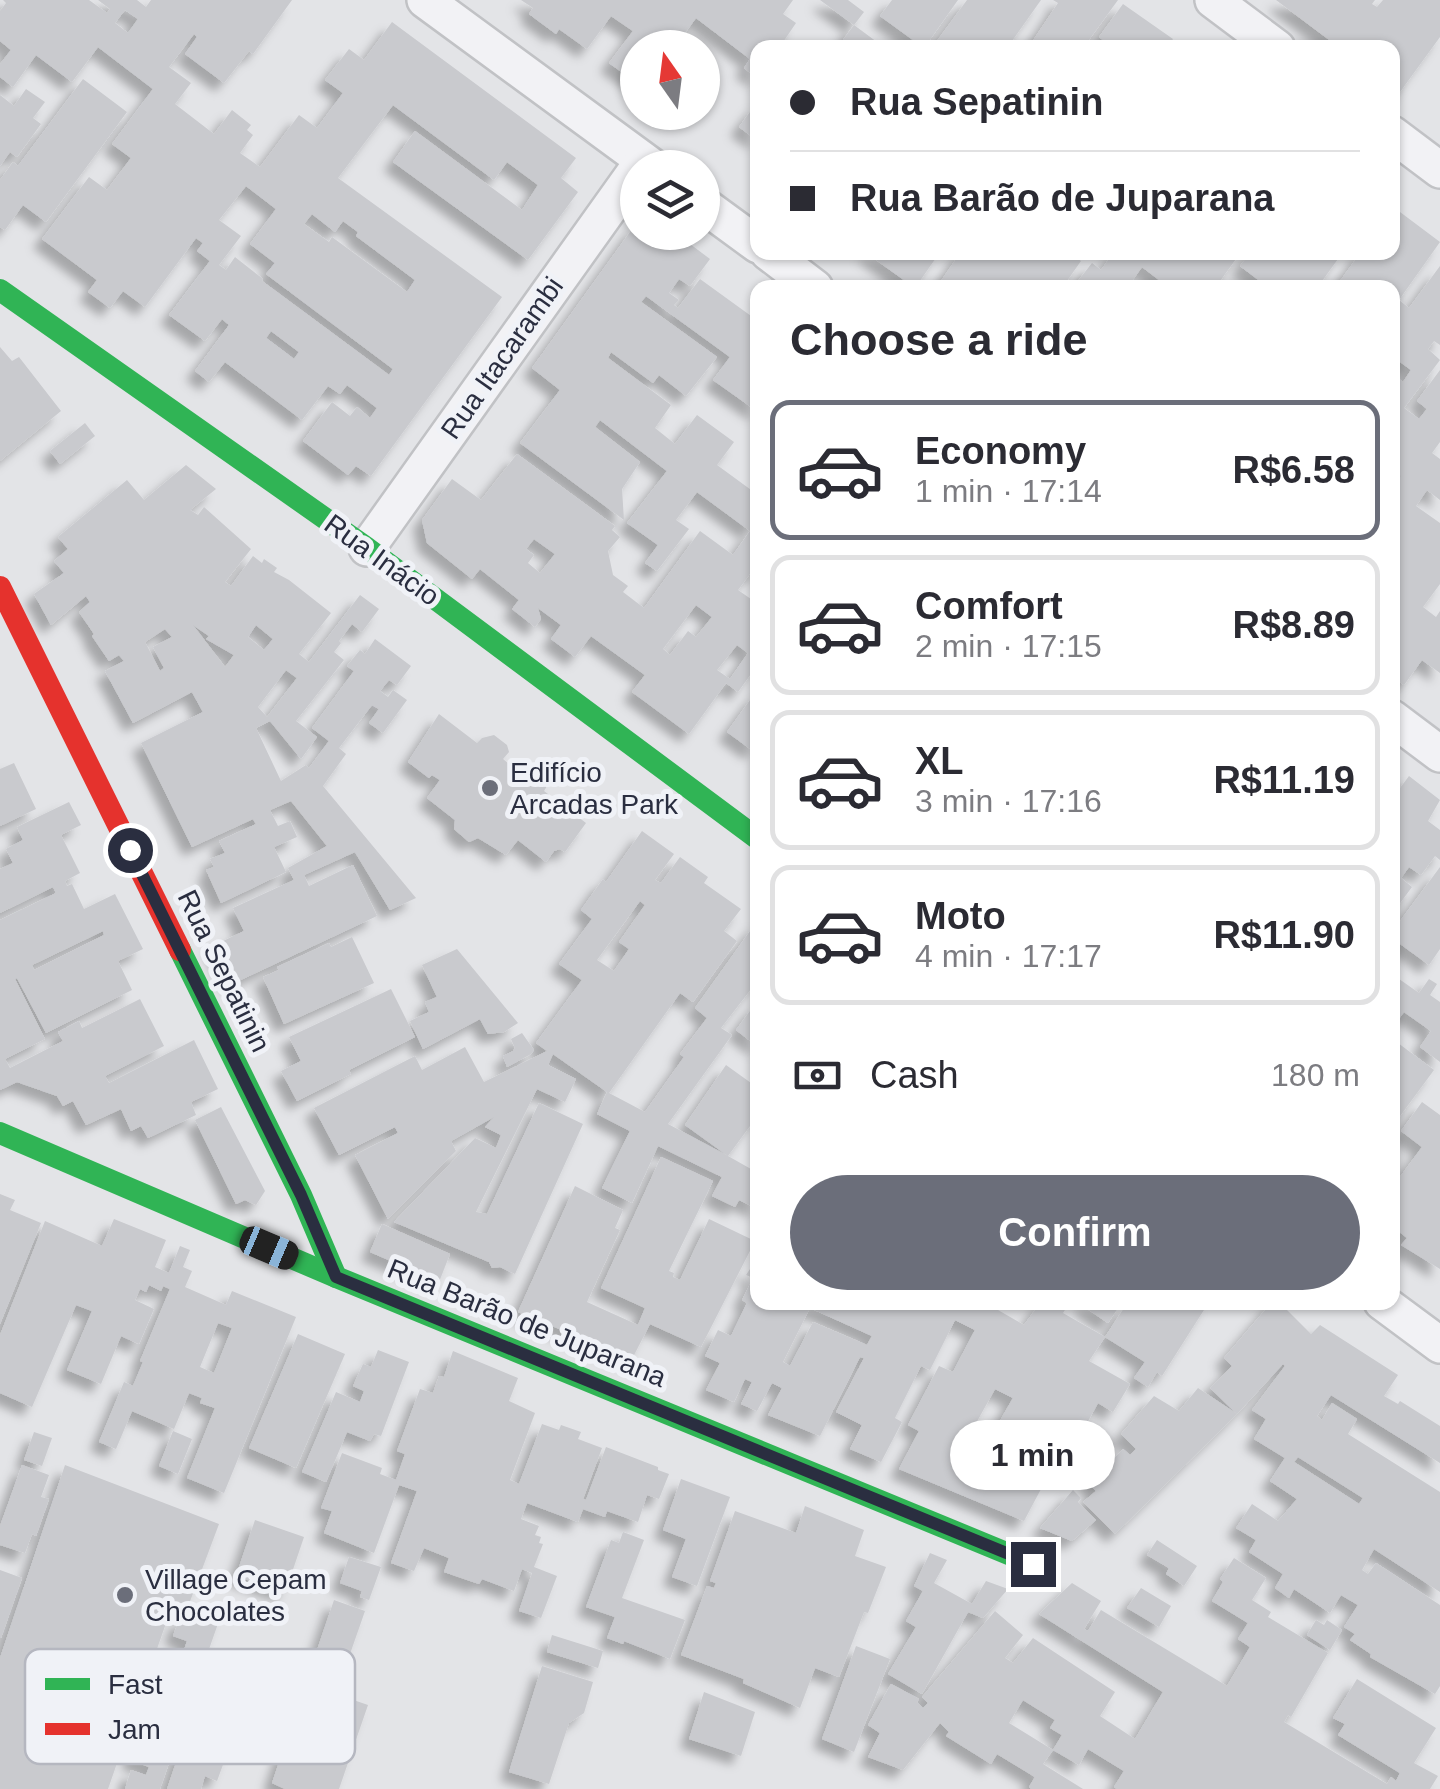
<!DOCTYPE html>
<html lang="en">
<head>
<meta charset="utf-8">
<style>
  :root { --surface:#fff; --page:#f2f2f3; --text:#2b2b33; --muted:#7c7c81; --line:#e1e1e2; --accent:#6b6e7a }
  body { margin:0; font-family:Arial,sans-serif; background:var(--page); color:var(--text); height:100vh; display:flex; flex-direction:column; font-size:38px; white-space:nowrap }
  * { box-sizing:border-box; margin:0 }
  p { font-size:32px; color:var(--muted) }
  .icon { flex:none; width:55px; height:55px; fill:none; stroke:currentColor; stroke-width:2; stroke-linecap:round; stroke-linejoin:round }
  .map { position:relative; flex:1; overflow:hidden }
  .details { position:absolute; left:750px; top:280px; width:650px; height:1030px; display:flex; flex-direction:column; background:var(--surface); border-radius:20px; box-shadow:0 2px 8px #0004 }
  .details>* { flex:none }
  .top-card { position:absolute; left:750px; top:40px; width:650px; height:220px; border-radius:20px; box-shadow:0 2px 8px #0004; display:grid; align-content:center; height:220px; padding:0 40px; background:var(--surface) }
  .needle { width:65px; rotate:346deg }
  .controls { position:absolute; left:620px; top:30px; display:grid; gap:20px }
  .controls a { display:grid; place-items:center; width:100px; height:100px; border-radius:50%; background:var(--surface); box-shadow:0 2px 8px #0004; font-size:50px }
  .end { position:absolute; width:45px; height:45px; margin:-22px; border:12px solid #2a2e40; background:#fff; box-shadow:0 0 0 5px #fff }
  .from { border-radius:50% }
  .bubble { position:absolute; height:70px; border-radius:35px; background:var(--surface); box-shadow:0 2px 8px #0004; font-size:32px; font-weight:700; line-height:70px; text-align:center }
  .car { position:absolute; width:30px; height:60px; margin:-30px -15px; border-radius:12px; box-shadow:0 0 8px 2px #0007; background:linear-gradient(#222 24%,#8ab4d8 0 40%,#222 0 76%,#8ab4d8 0 86%,#222 0) }
  .top-card b { display:flex; align-items:center; gap:35px; height:95px; font-size:38px }
  .top-card b+b { border-top:2px solid var(--line) }
  .top-card i { width:25px; height:25px; background:var(--text) }
  ul { padding:0; list-style:none }
  li { display:flex; align-items:center; gap:30px; height:140px; margin:0 20px 15px; padding:0 20px; border:5px solid var(--line); border-radius:20px }
  li div { flex:1 }
  li b { display:block; font-size:38px }
  li em { font-style:normal; font-weight:700 }
  li.active { border-color:var(--accent) }
  li>.icon { width:90px; height:90px; stroke-width:1.5 }
  h2 { padding:0 40px; font-size:45px; line-height:120px }
  .pay { display:flex; align-items:center; gap:25px; height:110px; padding:0 40px; font-size:38px }
  .pay p { margin-inline-start:auto }
  .cta { display:flex; gap:20px; margin-top:auto; padding:20px 40px }
  .cta a { flex:1; height:115px; border-radius:60px; background:var(--accent); color:#fff; font-size:40px; font-weight:700; line-height:115px; text-align:center }
  .map>svg:first-child { display:block }
</style>
</head>
<body>
<div class="map">
<svg width="1440" height="1789" viewBox="0 0 1440 1789">
  <defs>
    <filter id="shadow"><feDropShadow dx="-9" dy="9" stdDeviation="5" flood-color="#0004"/></filter>
  </defs>
  <rect width="100%" height="100%" fill="#e3e4e7"/>
  <g fill="#c9cace" fill-rule="evenodd" filter="url(#shadow)">
    <path d="M3 0H89L107 13 110 9 98 0H137L146 7 151 0H292L253 54 249 51 224 83 185 54 197 37 194 34 169 67 191 83 175 104 214 134 232 110 251 125 247 130 253 135 240 153 260 167 299 115 317 128 343 93 325 80 349 49 364 60 392 22 576 158 561 178 578 192 528 260 393 162 415 131 522 210 538 185 507 162 494 180 393 105 338 178 502 297 371 476 356 466 348 475 303 441 332 402 350 416 357 407 370 418 377 408 347 385 340 394 328 386 302 420 225 362 209 382 195 371 229 325 222 319 205 341 169 315 210 261 197 251 203 243 196 238 145 307 123 291 110 308 88 292 97 280 42 239 89 177 107 190 131 158 112 144 153 89 98 47 72 82 36 55 13 87 0 77V64L11 50 0 41V11L6 3ZM125 10 138 19 128 33 115 23ZM246 186 276 209 250 244 275 263 266 274 393 369 389 375 262 281 263 279 235 257 226 270 219 265 241 236 219 220ZM312 214 335 232 343 221 358 232 356 236 415 280 407 292 332 237 329 242 304 224ZM271 331 299 352 294 359 266 338Z"/>
    <path d="M521 0H793L783 14 796 23 779 48H758V79L744 68 750 59 696 18 674 48H638V84L609 63 633 31 611 16 587 49 559 29 556 34 529 14 533 8Z"/>
    <path d="M820 0H848L864 12 854 25Z"/>
    <path d="M892 0H958L924 48 880 16Z"/>
    <path d="M967 0H1041L1007 48 934 45Z"/>
    <path d="M1053 0H1118L1083 48H1028L1058 3Z"/>
    <path d="M1276 0H1375L1372 4 1377 7 1383 0H1440V37L1400 92 1392 86V48H1340Z"/>
    <path d="M1123 4 1173 39 1167 48H1113L1099 37Z"/>
    <path d="M854 25 885 48H837Z"/>
    <path d="M83 79 127 112 46 222 23 205 5 230 0 227V180L13 162 18 166Z"/>
    <path d="M26 89 45 102 33 118 41 124 17 157 10 152 0 166V95L14 106Z"/>
    <path d="M758 101V141L739 127Z"/>
    <path d="M1392 206 1440 242 1399 300 1409 308 1440 266V345L1434 341 1428 349 1440 360 1404 408 1419 419 1427 409 1417 401 1440 370V442L1432 453 1440 459V500L1427 490 1416 506 1440 523V584L1423 607 1436 617 1440 611V673L1422 660 1404 685 1392 676V487L1401 476 1392 470V374L1403 382 1411 370 1392 356V288H1335L1361 252H1392Z"/>
    <path d="M638 221V232H674L710 259 690 286 679 279 669 293 679 300 674 305 678 308 700 279 758 321V412L713 380 730 357 646 296 641 302 717 357 686 396 659 375 653 383 611 352 608 358 671 405 655 428 675 444 697 415 734 442 717 465 758 495V521L750 531 758 536V575L752 571 738 590 758 604V664L738 692 726 683 689 734 632 692 645 675 591 636 575 657 551 639 561 625 538 608 541 619 535 627 512 609 519 600 480 569 472 579 427 543 422 520 452 479 481 500 517 454 615 526 612 530 620 537 608 551 613 575 628 586 623 592 644 608 700 531 733 555 750 531 697 492 676 520 689 529 657 571 645 563 658 545 627 523 667 471 600 420 595 427 640 462 622 489 624 520 520 443 560 390 532 368ZM534 539 555 554 540 573 528 563 534 555 526 549ZM696 605 712 617 696 637 688 631 670 655 663 649ZM737 645 748 653 730 679 717 670Z"/>
    <path d="M865 252H940L915 288Z"/>
    <path d="M961 252H1068L1081 261 1062 288H936Z"/>
    <path d="M1114 252 1212 255 1241 252 1215 288H1153L1159 280 1142 267 1127 288 1074 286 1092 263 1101 270Z"/>
    <path d="M1251 252H1343L1317 288H1269L1240 266Z"/>
    <path d="M0 347 12 361 19 357 61 411 0 461Z"/>
    <path d="M85 423 95 436 60 464 50 451Z"/>
    <path d="M186 465 216 489 190 510 198 515 204 507 251 549 225 582 231 586 253 556 262 563 264 559 277 568 274 572 289 580 331 613 299 654 309 662 360 595 379 609 362 632 352 624 339 641 341 643 334 652 344 660 296 721 317 737 301 759 270 721 256 728 281 781 306 765 309 768 329 741 312 728 354 671 347 666 360 650 365 654 375 639 411 666 397 685 389 680 380 691 388 697 393 690 407 700 383 733 369 723 379 709 372 705 339 748 346 754 323 786 416 898 390 910 355 852 304 875 309 886 353 865 377 916 232 984 213 946 244 931 233 908 294 880 288 868 327 846 291 801 270 810 278 826 290 821 297 837 274 847 286 872 221 903 206 870 214 867 210 859 225 853 219 841 256 824 253 819 192 847 141 743 203 712 192 692 133 723 105 671 124 661 119 655 109 661 92 636 94 634 79 612 90 602 86 596 51 625 34 594 64 573 54 561 68 549 58 537 127 480 144 500ZM193 625 209 636 206 639 234 655 225 667ZM256 625 273 639 264 650 248 637ZM165 629 172 637 153 647 164 668 160 671 145 642ZM286 670 297 678 267 717 258 707Z"/>
    <path d="M758 689V744L753 751 727 732Z"/>
    <path d="M439 714 477 743 482 738 494 735 507 745 509 752 503 759 521 774 527 768 536 767 546 775 547 786 544 791 586 823 565 852 560 849 554 851 546 862 518 840 506 855 478 838 469 842 454 829 455 820 427 798 440 780 432 775 429 778 408 762Z"/>
    <path d="M14 763 36 809 0 826V769Z"/>
    <path d="M1409 776 1440 800 1428 821 1440 830V860L1435 856 1421 875 1409 867 1401 878 1412 887 1392 914V799Z"/>
    <path d="M69 802 81 825 61 835 80 873 65 881 67 886 72 884 84 909 115 894 143 949 118 961 132 990 46 1033 17 978 15 979 45 1039 5 1059 10 1068 63 1041 58 1032 79 1021 82 1028 140 999 164 1046 105 1076 109 1083 194 1040 218 1089 191 1102 196 1115 148 1138 141 1126 131 1131 121 1109 86 1125 73 1101 63 1106 57 1096 17 1082 0 1090V920L56 893 53 887 0 913V869L13 863 6 849 23 840 17 827ZM103 931 104 935 34 970 32 965Z"/>
    <path d="M642 831 674 854 655 880 661 883 680 857 708 877 704 883 741 909 724 931 737 941 693 1002 680 993 609 1093 645 1112 684 1057 680 1054 707 1018 695 1008 758 920V980L721 1028 732 1035 668 1124 728 1156 685 1125 726 1065 758 1088V1115L728 1156 758 1173V1209L739 1200 735 1207 712 1196 722 1177 658 1146 632 1203 602 1188 630 1131 597 1114 607 1092 553 1054 548 1065 576 1079 565 1102 537 1089 476 1212 487 1214 539 1103 583 1124 515 1274 500 1267 492 1268 489 1262 394 1222 475 1138 496 1148 501 1135 485 1127 494 1117 451 1141 456 1151 388 1219 355 1155 398 1133 395 1127 339 1155 314 1108 415 1056 422 1070 465 1047 484 1082 547 1051 536 1043 582 980 559 964 592 919 581 910 603 879 606 882ZM640 901 645 905 619 942 629 949 614 971 597 960Z"/>
    <path d="M1440 867V949L1429 965 1392 938V932Z"/>
    <path d="M352 937 374 983 284 1024 263 977 279 970 277 967 329 943 331 947Z"/>
    <path d="M457 949 518 1023 504 1032 488 1034 480 1019 423 1049 410 1021 429 1012 425 1002 437 997 422 965Z"/>
    <path d="M1392 974 1419 993 1429 979 1437 984 1430 995 1440 1002V1062L1420 1047 1431 1031 1404 1012 1392 1028Z"/>
    <path d="M391 989 415 1037 349 1070 351 1074 297 1101 281 1071 301 1061 289 1037Z"/>
    <path d="M758 1000V1047L736 1030Z"/>
    <path d="M522 1033 534 1050 531 1054 507 1067 503 1056 513 1051 515 1048 511 1039Z"/>
    <path d="M1394 1040 1434 1070 1392 1127V1043Z"/>
    <path d="M1422 1102 1440 1115V1269L1401 1245 1407 1238 1392 1226V1177L1397 1181 1422 1147 1401 1131Z"/>
    <path d="M221 1107 265 1191 256 1205 245 1200 236 1204 195 1120Z"/>
    <path d="M661 1157 713 1181 669 1271 674 1273 673 1277 680 1280 709 1219 755 1241 701 1347 650 1324 632 1359 518 1312 575 1186 623 1210 615 1228 620 1230 587 1302 638 1325 645 1308 601 1288Z"/>
    <path d="M0 1194 15 1200 10 1210 41 1223 0 1324Z"/>
    <path d="M114 1219 166 1240 155 1267 169 1273 180 1246 190 1250 183 1267 192 1271 185 1287 226 1305 232 1291 296 1317 224 1493 187 1478 215 1408 200 1403 202 1398 189 1393 174 1429 132 1411 116 1449 99 1442 124 1382 133 1386 143 1362 140 1361 170 1289 163 1286 161 1291 149 1285 146 1292 140 1289 135 1300 154 1309 139 1344 121 1336 101 1384 67 1370 92 1311 76 1305 32 1407 0 1393V1335L45 1221 102 1246ZM218 1323 232 1328 214 1373 200 1367Z"/>
    <path d="M382 1224 450 1254 439 1282 370 1252Z"/>
    <path d="M750 1269 758 1273V1302H1003L998 1310 1024 1325 1041 1302H1070L1063 1313 1105 1337 1089 1361 1130 1384 1113 1412 1098 1403 1076 1443 1050 1429 1022 1480 1041 1489 1024 1521 899 1469 919 1431 908 1425 939 1366 953 1372 975 1330 955 1320 930 1370 921 1366 895 1418 902 1422 881 1462 850 1449 862 1425 836 1412 864 1358 860 1357 820 1436 768 1415 782 1388 772 1383 757 1411 741 1404 752 1382 745 1379 734 1402 706 1390 720 1363 705 1356 718 1330 731 1336 747 1303 742 1300 753 1278 746 1275ZM810 1308 872 1336 867 1345 813 1322 790 1366 783 1362ZM995 1389 1013 1398 977 1461 960 1452Z"/>
    <path d="M1085 1302H1122L1108 1323 1083 1306Z"/>
    <path d="M1137 1302H1209L1162 1376 1157 1372 1148 1387 1134 1378 1145 1362 1105 1337 1126 1305 1132 1310Z"/>
    <path d="M1272 1302H1279L1311 1334 1320 1325 1398 1375 1384 1396 1398 1404 1400 1401 1440 1426V1463L1331 1395 1317 1416 1322 1420 1332 1403 1357 1419 1348 1434 1440 1492V1592L1374 1549 1362 1570 1368 1574 1376 1563 1440 1605V1686L1435 1694 1370 1657 1371 1654 1350 1640 1355 1634 1344 1627 1358 1605 1341 1595 1330 1613 1294 1589 1289 1598 1275 1588 1283 1574 1249 1552 1256 1540 1236 1528 1252 1504 1278 1521 1297 1499 1270 1481 1285 1458 1254 1439 1266 1419 1252 1410 1285 1366 1283 1364 1237 1414 1210 1388 1232 1366 1224 1358ZM1298 1457 1363 1498 1359 1504 1294 1462Z"/>
    <path d="M298 1334 345 1354 296 1468 249 1448Z"/>
    <path d="M378 1350 409 1362 381 1436 374 1434 370 1441 347 1432 326 1482 302 1472 336 1392 360 1402 364 1391 353 1386 363 1364 371 1367Z"/>
    <path d="M453 1351 518 1378 509 1401 535 1413 510 1480 519 1484 542 1424 559 1430 561 1425 581 1432 578 1439 602 1448 583 1499 586 1500 606 1447 658 1467V1470L669 1474 659 1499 647 1495 638 1522 607 1511 605 1517 583 1509 578 1522 527 1503 521 1519 539 1526 535 1535 541 1537 539 1543 543 1544 534 1567 557 1576 541 1618 519 1611 532 1573 522 1569 514 1591 482 1579 479 1584 444 1572 449 1558 424 1548 414 1571 391 1563 417 1491 399 1485 374 1553 324 1533 332 1511 321 1508 342 1453 382 1468 380 1474 396 1480 405 1454 397 1451 420 1389 433 1393 439 1376 444 1377Z"/>
    <path d="M1198 1388 1237 1414 1115 1534 1083 1502 1096 1491 1089 1484 1123 1449 1130 1455 1136 1449 1121 1434 1154 1396 1179 1411Z"/>
    <path d="M173 1431 192 1439 178 1474 159 1466Z"/>
    <path d="M34 1432 52 1438 42 1466 24 1460Z"/>
    <path d="M22 1465 49 1475 41 1497 49 1499 36 1536 32 1534 25 1553 0 1545V1526Z"/>
    <path d="M65 1465 219 1524 186 1612 172 1606 108 1789H0V1658Z"/>
    <path d="M681 1479 730 1497 697 1586 672 1577 686 1539 663 1530Z"/>
    <path d="M1073 1490 1081 1498 1078 1502 1096 1520 1072 1541 1040 1528Z"/>
    <path d="M805 1506 864 1530 855 1556 886 1567 868 1613 864 1612 839 1677 815 1668 800 1708 743 1683 744 1679 681 1655 707 1586 714 1588 716 1583 710 1581 735 1511 796 1533Z"/>
    <path d="M255 1520 304 1537 285 1593 236 1576Z"/>
    <path d="M623 1532 644 1540 622 1598 685 1620 670 1659 624 1641 623 1644 607 1638 615 1617 586 1607 611 1540 619 1543Z"/>
    <path d="M1157 1540 1197 1566 1184 1586 1166 1574 1169 1568 1147 1555Z"/>
    <path d="M930 1553 947 1560 934 1583 972 1604 986 1581 1008 1589 983 1618 968 1612 922 1694 888 1674 916 1627 906 1621 923 1591 914 1586Z"/>
    <path d="M349 1557 381 1567 369 1600 360 1597 362 1591 340 1583Z"/>
    <path d="M1234 1558 1266 1578 1252 1600 1271 1612 1268 1617 1328 1653 1291 1717 1288 1715 1284 1722 1387 1784 1391 1777 1396 1781 1400 1773 1338 1735 1345 1724 1333 1718 1357 1679 1436 1728 1414 1763 1438 1776 1430 1789H1117L1114 1787 1124 1771 1088 1749 1079 1765 1053 1750 1062 1735 1050 1728 1055 1720 1023 1700 1009 1723 1053 1750 1043 1764 1083 1789H1031L1029 1787 1035 1777 997 1754 991 1764 946 1736 949 1732 940 1723 903 1770 868 1757 880 1733 868 1725 891 1684 919 1699 917 1702 923 1708 928 1703 922 1697 995 1611 1023 1635 1005 1658 1013 1663 1033 1638 1115 1692 1100 1716 1135 1739 1163 1692 1039 1614 1072 1583 1101 1601 1084 1629 1088 1631 1101 1610 1227 1686 1250 1647 1238 1639 1248 1623 1212 1601 1223 1582 1220 1579Z"/>
    <path d="M0 1570 22 1578 1 1638H0Z"/>
    <path d="M1141 1588 1171 1606 1159 1627 1127 1608Z"/>
    <path d="M334 1600 365 1611 336 1694 368 1705 339 1789H285L272 1783Z"/>
    <path d="M199 1607 221 1615 160 1789H125L131 1770 146 1775 149 1767 130 1760 155 1688 169 1694 187 1641 173 1636 180 1617 193 1622Z"/>
    <path d="M1316 1620 1324 1625 1327 1620 1342 1630 1330 1650 1307 1635Z"/>
    <path d="M552 1635 603 1651 598 1668 547 1652Z"/>
    <path d="M856 1646 890 1659 854 1752 822 1739Z"/>
    <path d="M542 1666 593 1682 584 1713 569 1723 549 1784 509 1772Z"/>
    <path d="M704 1692 755 1712 741 1756 689 1739Z"/>
    <path d="M217 1713 239 1721 217 1781 205 1776 201 1789H167L192 1716Z"/>
  </g>
  <g fill="none" stroke-linecap="round" stroke-linejoin="round">
    <g stroke="#c1c2c5" stroke-width="40">
      <g id="street">
        <path d="M425 0 654 168"/>
        <path d="M1213 0 1277 48"/>
        <path d="M1392 134 1440 170"/>
        <path d="M702 204 758 245"/>
        <path d="M768 252 815 288"/>
        <path d="M367 548 638 168"/>
        <path d="M1392 718 1440 754"/>
        <path d="M1382 1302 1440 1345"/>
      </g>
    </g>
    <use href="#street" stroke="#f2f2f5" stroke-width="35"/>
    <g stroke="#30b455" stroke-width="22">
      <path d="M0 290 367 548 758 839"/>
      <path d="M180 950 301 1195 336 1277"/>
      <path d="M0 1133 336 1277 1033 1564"/>
    </g>
    <path stroke="#e5322d" stroke-width="22" d="M0 587 180 950"/>
  </g>
  <g fill="none" stroke-linecap="round" stroke-linejoin="round">
    <path stroke="#2a2e40" stroke-width="12" d="M130 850 301 1195 336 1277 1033 1564"/>
  </g>
  <g fill="#6b6e7a" stroke="#f0f2f7" stroke-width="4">
    <circle cx="490" cy="788" r="10"/>
    <circle cx="125" cy="1595" r="10"/>
  </g>
  <g text-anchor="middle" dominant-baseline="central" stroke-width="10" stroke-linejoin="round" paint-order="stroke">
    <g font-size="28" fill="#2a2e40" stroke="#f0f2f7">
      <text transform="translate(502 358) rotate(-55)">Rua Itacarambi</text>
      <text transform="translate(382 560) rotate(36)">Rua Inácio</text>
      <text transform="translate(224 971) rotate(64)">Rua Sepatinin</text>
      <text transform="translate(527 1323) rotate(22)">Rua Barão de Juparana</text>
    </g>
    <g font-size="28" fill="#2a2e40" stroke="#f0f2f7" text-anchor="start">
      <text x="510" y="772">Edifício<tspan x="510" dy="32">Arcadas Park</tspan></text>
      <text x="145" y="1579">Village Cepam<tspan x="145" dy="32">Chocolates</tspan></text>
    </g>
  </g>
  <rect x="25" y="1649" width="330" height="115" rx="15" fill="#f0f2f7" stroke="#b5b7c0" stroke-width="2.5"/>
  <rect x="45" y="1678" width="45" height="12" fill="#30b455"/>
  <rect x="45" y="1723" width="45" height="12" fill="#e5322d"/>
  <g font-size="28" fill="#2a2e40">
    <text x="108" y="1694">Fast</text>
    <text x="108" y="1739">Jam</text>
  </g>
</svg>
<div class="controls">
<a><svg class="needle" viewBox="-14 -14 28 28"><path d="M0-13l5 13h-10z" fill="#e53935"/><path d="M0 13l5-13h-10z" fill="#7c7c81"/></svg></a>
<a><svg class="icon" aria-label="layers" viewBox="0 0 24 24"><path d="M12 4l9 5-9 5-9-5zM3 14l9 5 9-5"/></svg></a>
</div>
<i class="end from" style="left:130px;top:850px"></i>
<i class="end" style="left:1033px;top:1564px"></i>
<div class="bubble" style="left:950px;top:1420px;width:165px">1 min</div>
<i class="car" style="left:269px;top:1248px;rotate:113deg"></i>
<div class="top-card">
<b><i class="from"></i>Rua Sepatinin</b>
<b><i></i>Rua Barão de Juparana</b>
</div>
<section class="details">
<h2>Choose a ride</h2>
<ul>
<li class="active"><svg class="icon" aria-label="car" viewBox="0 0 24 24"><path d="M5 17H2v-5l4-1 3-4h7l3 4 3 1v5h-3M9 17h6M6 11h13"/><circle cx="7" cy="17" r="2"/><circle cx="17" cy="17" r="2"/></svg><div><b>Economy</b><p>1 min · 17:14</p></div><em>R$6.58</em></li>
<li><svg class="icon" aria-label="car" viewBox="0 0 24 24"><path d="M5 17H2v-5l4-1 3-4h7l3 4 3 1v5h-3M9 17h6M6 11h13"/><circle cx="7" cy="17" r="2"/><circle cx="17" cy="17" r="2"/></svg><div><b>Comfort</b><p>2 min · 17:15</p></div><em>R$8.89</em></li>
<li><svg class="icon" aria-label="car" viewBox="0 0 24 24"><path d="M5 17H2v-5l4-1 3-4h7l3 4 3 1v5h-3M9 17h6M6 11h13"/><circle cx="7" cy="17" r="2"/><circle cx="17" cy="17" r="2"/></svg><div><b>XL</b><p>3 min · 17:16</p></div><em>R$11.19</em></li>
<li><svg class="icon" aria-label="car" viewBox="0 0 24 24"><path d="M5 17H2v-5l4-1 3-4h7l3 4 3 1v5h-3M9 17h6M6 11h13"/><circle cx="7" cy="17" r="2"/><circle cx="17" cy="17" r="2"/></svg><div><b>Moto</b><p>4 min · 17:17</p></div><em>R$11.90</em></li>
</ul>
<div class="pay"><svg class="icon" aria-label="cash" viewBox="0 0 24 24"><path d="M3 7h18v10H3z"/><circle cx="12" cy="12" r="2"/></svg>Cash<p>180 m</p></div>
<div class="cta"><a>Confirm</a></div>
</section>
</div>
</body>
</html>
